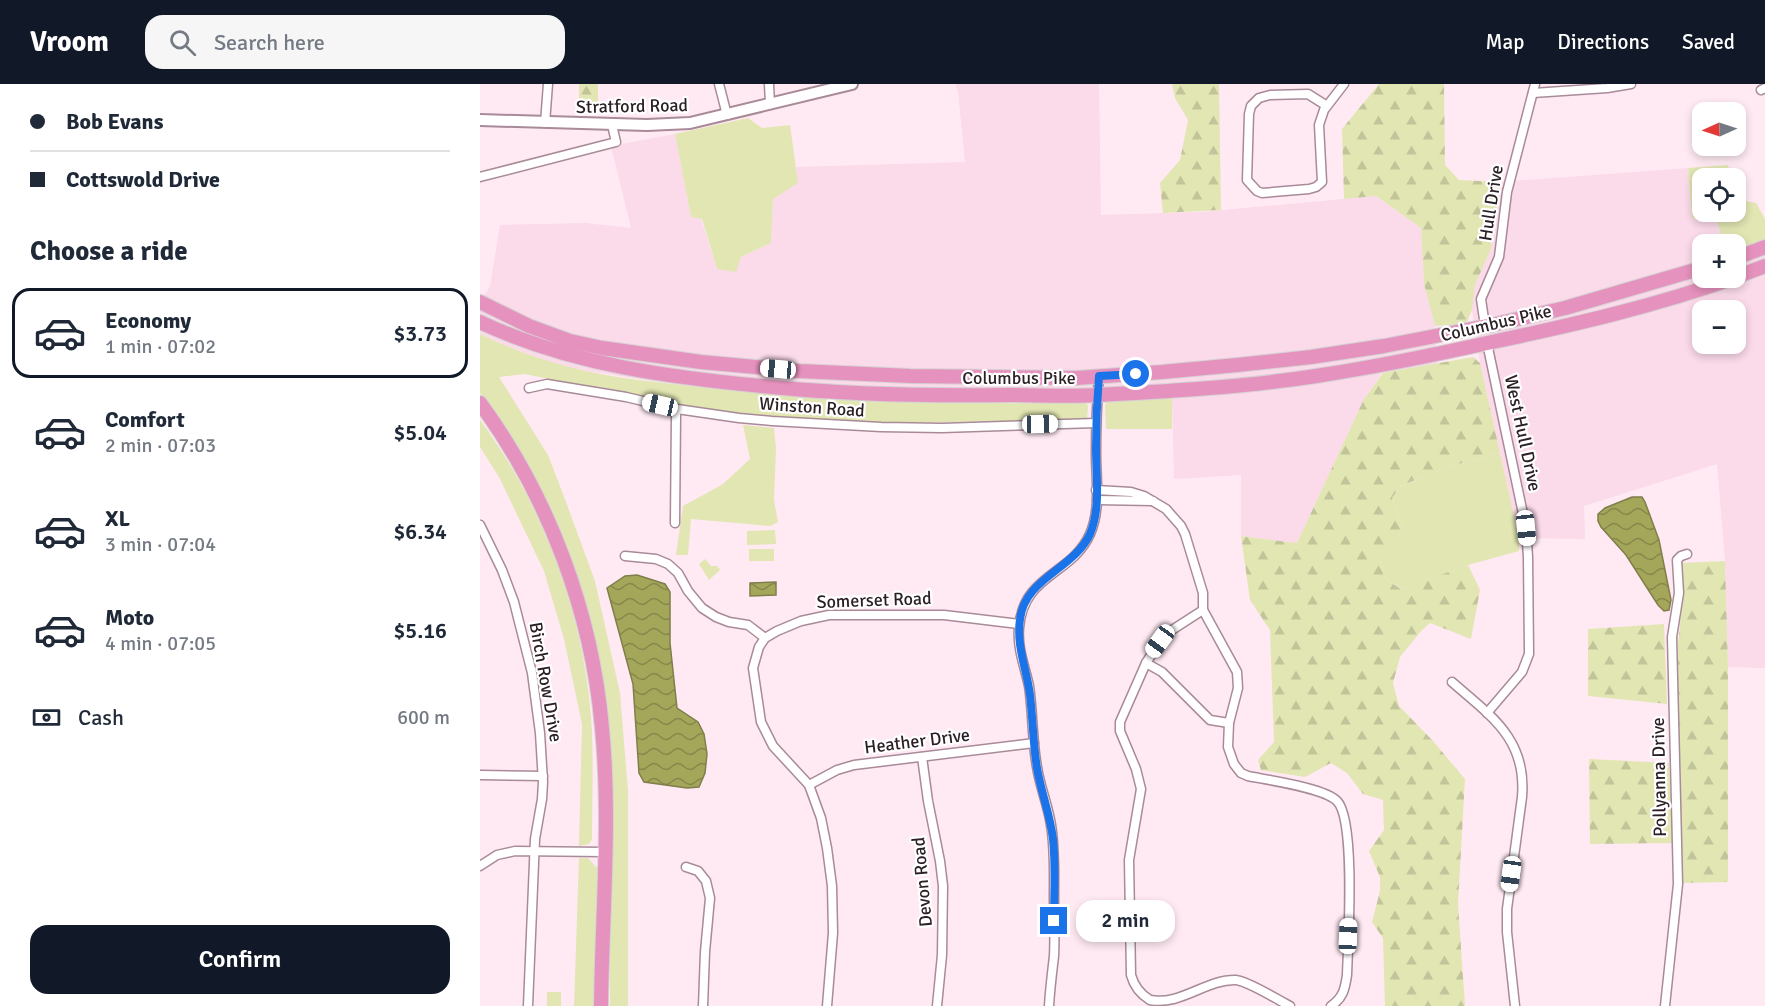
<!DOCTYPE html>
<html lang="en">
<head>
<meta charset="utf-8">
<style>
  :root { --surface:#fff; --page:#f6f6f7; --text:#1f2937; --muted:#747a83; --line:#e0e1e3; --accent:#111827 }
  body { margin:0; font-family:Signika,sans-serif; background:var(--page); color:var(--text); height:100vh; display:flex; flex-direction:column; font-size:22px; white-space:nowrap }
  * { box-sizing:border-box; margin:0 }
  p { font-size:20px; color:var(--muted) }
  .icon { flex:none; width:33px; height:33px; fill:none; stroke:currentColor; stroke-width:2; stroke-linecap:round; stroke-linejoin:round }
  .map { position:relative; flex:1; overflow:hidden }
  .panel { display:flex; flex-direction:column; background:var(--surface); width:480px }
  .panel>* { flex:none }
  .top-card { display:grid; align-content:center; height:132px; padding:0 30px; background:var(--surface) }
  .needle { width:39px; rotate:267deg }
  .tools { position:absolute; left:1212px; top:18px; display:grid; gap:12px }
  .tools a { display:grid; place-items:center; width:54px; height:54px; border-radius:12px; background:var(--surface); box-shadow:0 3px 9px #0003; font-size:30px }
  .end { position:absolute; width:27px; height:27px; margin:-14px; border:8px solid #1a73e8; background:#fff; box-shadow:0 0 0 3px #fff }
  .from { border-radius:50% }
  .bubble { position:absolute; height:42px; border-radius:18px; background:var(--surface); box-shadow:0 3px 9px #0003; font-size:20px; font-weight:600; line-height:42px; text-align:center }
  .car { position:absolute; width:18px; height:36px; margin:-18px -9px; border-radius:8px; box-shadow:0 0 4px 2px #0007; background:linear-gradient(#fff 24%,#345 0 40%,#fff 0 76%,#345 0 86%,#fff 0) }
  .top-card b { display:flex; align-items:center; gap:21px; height:57px; font-size:22px }
  .top-card b+b { border-top:2px solid var(--line) }
  .top-card i { width:15px; height:15px; background:var(--text) }
  ul { padding:0; list-style:none }
  li { display:flex; align-items:center; gap:18px; height:90px; margin:0 12px 9px; padding:0 18px; border:3px solid transparent; border-radius:18px }
  li div { flex:1 }
  li b { display:block; font-size:22px }
  li em { font-style:normal; font-weight:600 }
  li.current { border-color:var(--accent) }
  li>.icon { width:54px; height:54px; stroke-width:1.5 }
  h2 { padding:0 30px; font-size:27px; line-height:72px }
  .pay { display:flex; align-items:center; gap:15px; height:66px; padding:0 30px; font-size:22px }
  .pay p { margin-inline-start:auto }
  .primary-button { display:flex; gap:12px; margin-top:auto; padding:12px 30px }
  .primary-button a { flex:1; height:69px; border-radius:18px; background:var(--accent); color:#fff; font-size:24px; font-weight:600; line-height:69px; text-align:center }
  header { display:flex; align-items:center; gap:36px; box-sizing:border-box; height:84px; padding:0 30px; background:var(--accent); color:#fff }
  header strong { font-size:28px }
  nav { display:flex; gap:33px; margin-inline-start:auto; font-size:21px }
  .search { width:420px; height:54px; background:var(--page); display:flex; align-items:center; gap:15px; box-sizing:border-box; padding:0 21px; border-radius:18px; color:var(--muted); font-size:22px }
  main { display:flex; flex:1; min-height:0 }
  .map>svg:first-child { display:block }
</style>
</head>
<body>
<header>
<strong>Vroom</strong>
<div class="search"><svg class="icon" aria-label="search" viewBox="0 0 24 24"><circle cx="10" cy="10" r="6"/><path d="M15 15l6 6"/></svg>Search here</div>
<nav><a>Map</a><a>Directions</a><a>Saved</a></nav>
</header>
<main>
<section class="panel">
<div class="top-card">
<b><i class="from"></i>Bob Evans</b>
<b><i></i>Cottswold Drive</b>
</div>
<h2>Choose a ride</h2>
<ul>
<li class="current"><svg class="icon" aria-label="car" viewBox="0 0 24 24"><path d="M5 17H2v-5l4-1 3-4h7l3 4 3 1v5h-3M9 17h6M6 11h13"/><circle cx="7" cy="17" r="2"/><circle cx="17" cy="17" r="2"/></svg><div><b>Economy</b><p>1 min · 07:02</p></div><em>$3.73</em></li>
<li><svg class="icon" aria-label="car" viewBox="0 0 24 24"><path d="M5 17H2v-5l4-1 3-4h7l3 4 3 1v5h-3M9 17h6M6 11h13"/><circle cx="7" cy="17" r="2"/><circle cx="17" cy="17" r="2"/></svg><div><b>Comfort</b><p>2 min · 07:03</p></div><em>$5.04</em></li>
<li><svg class="icon" aria-label="car" viewBox="0 0 24 24"><path d="M5 17H2v-5l4-1 3-4h7l3 4 3 1v5h-3M9 17h6M6 11h13"/><circle cx="7" cy="17" r="2"/><circle cx="17" cy="17" r="2"/></svg><div><b>XL</b><p>3 min · 07:04</p></div><em>$6.34</em></li>
<li><svg class="icon" aria-label="car" viewBox="0 0 24 24"><path d="M5 17H2v-5l4-1 3-4h7l3 4 3 1v5h-3M9 17h6M6 11h13"/><circle cx="7" cy="17" r="2"/><circle cx="17" cy="17" r="2"/></svg><div><b>Moto</b><p>4 min · 07:05</p></div><em>$5.16</em></li>
</ul>
<div class="pay"><svg class="icon" aria-label="cash" viewBox="0 0 24 24"><path d="M3 7h18v10H3z"/><circle cx="12" cy="12" r="2"/></svg>Cash<p>600 m</p></div>
<div class="primary-button"><a>Confirm</a></div>
</section>
<div class="map">
<svg width="1285" height="922" viewBox="0 0 1285 922">
  <defs>
    <pattern id="forest-firs" width="22" height="20" patternUnits="userSpaceOnUse" patternTransform="scale(1.5)"><rect width="22" height="20" fill="#e2e6b3"/><path d="M5 1l3.5 6h-7zM16 11l3.5 6h-7z" fill="#c2c59a"/></pattern>
    <pattern id="water-waves" width="16" height="10" patternUnits="userSpaceOnUse" patternTransform="scale(1.5)"><rect width="16" height="10" fill="#a4a75a"/><path d="M0 5q4-4 8 0t8 0" fill="none" stroke="#86884a"/></pattern>
  </defs>
  <rect width="100%" height="100%" fill="#ffeaf3"/>
  <g fill="#fbdae9" fill-rule="evenodd">
    <path d="M475 0H619L621 131 721 128 896 112 941 144 944 200 955 242 957 280 902 289 884 315 817 459 761 452V391L694 395 692 313 558 320 444 319 281 310 172 297 107 287 73 279 24 261 0 250V217L10 203 20 141 105 139 151 144 131 62 195 50 211 133 221 135 237 185 291 159 293 115 318 99 316 83 485 78 478 7Z"/>
    <path d="M1208 84 1212 135 1234 128 1244 160H1222V194H1256V168L1285 157V584L1248 583 1245 477 1237 380 1104 422 1105 455 1039 454 1000 279 992 226 995 201 1011 165 1019 98ZM1222 226H1256V260H1222Z"/>
  </g>
  <g fill="#e2e6b3">
    <path d="M268 34 282 44 310 41 318 99 293 115 291 159 261 173 256 188 237 185 222 135 211 133 195 50Z"/>
    <path d="M1248 81 1251 94H1222V128H1256V115L1276 119 1285 135V157L1256 168V160H1244L1234 128 1212 135 1208 84Z"/>
    <path d="M0 250C23 261 47 271 72 278 116 292 165 297 210 302 256 307 300 311 346 313 432 318 518 321 605 318L608 322 607 335C477 338 345 344 215 324 158 315 102 302 45 290L19 293 68 371 83 410 115 497 140 609 148 707V922H130V728L105 524 82 454 55 395 23 341 0 309Z"/>
    <path d="M692 312V345H626L625 321 628 317Z"/>
    <path d="M0 336C62 419 103 529 111 632 114 672 112 715 112 755L109 760 99 762 102 640 84 555 64 487 19 393 0 363Z"/>
    <path d="M263 341 294 344 296 365 294 416 298 438 290 442 211 435 208 471H196L203 422 243 400 270 375Z"/>
    <path d="M1020 369 1039 454V467L988 481 922 505 905 495 900 477 923 446 912 414 920 402 971 382Z"/>
    <path d="M295 446 296 460 267 461V447Z"/>
    <rect x="269" y="465" width="25" height="12"/>
    <path d="M225 475 231 482H237L240 486 229 496 219 480Z"/>
    <path d="M99 774H108L118 785 114 922H94Z"/>
    <rect x="67" y="908" width="14" height="14"/>
  </g>
  <g fill="url(#forest-firs)">
    <path d="M99 0H118V29L99 30Z"/>
    <path d="M692 0H739L741 126 683 129 680 99 700 76 708 36 695 14Z"/>
    <path d="M899 0H964L965 81 979 96 1019 98 1011 165 995 201 992 226 986 240 955 242 944 200 941 144 896 112 864 115 862 45Z"/>
    <path d="M993 273 1000 279 1020 369 971 382 920 402 912 414 923 446 900 477 905 495 921 505 988 481 1000 506 991 555 950 539 942 546 920 573 913 599 919 622 953 657 985 695 978 820 985 922H905L903 854 892 838 900 807V793L889 767 904 746 903 716 883 710 867 689 851 679 825 693 781 686 778 676 794 658 790 546 770 516 761 452 817 459 884 315 903 289Z"/>
    <path d="M1245 477 1248 583V798L1202 799 1197 571 1202 520 1201 479Z"/>
    <path d="M1184 540 1187 620 1108 612V545Z"/>
    <path d="M1109 675 1189 679 1193 759 1110 760Z"/>
  </g>
  <g fill="url(#water-waves)" stroke="#807e4a" stroke-width="1.5">
    <path d="M1152 413H1162L1165 418 1179 456 1191 516 1189 526 1184 527 1178 521 1146 471 1121 443 1118 437V430L1125 424Z"/>
    <path d="M157 491 185 500 190 508V559L197 624 218 638 224 650 227 670 225 689 219 703 207 704 164 698 159 689 153 600 127 504 145 492Z"/>
    <path d="M296 498V511L270 512V499Z"/>
  </g>
  <g fill="none" stroke-linecap="round" stroke-linejoin="round">
    <g stroke="#a98a98" stroke-width="11">
      <g id="minor">
        <path d="M239 0 247 31"/>
        <path d="M289 0 290 20"/>
        <path d="M1281 6 1285 4"/>
        <path d="M1053 9 1127 4 1151 0"/>
        <path d="M847 22 828 10 790 11 779 14 771 22 769 30 767 96 777 107 782 109 829 105 836 103 842 98 839 41 844 26 864 0"/>
        <path d="M65 39 68 0"/>
        <path d="M0 93 136 58 132 41"/>
        <path d="M1005 242 1001 215 1019 173 1027 108 1055 0"/>
        <path d="M1007 259 1046 444 1048 473 1049 570 1042 588 1007 629"/>
        <path d="M49 304 67 300 146 313 197 325 259 334 292 337 401 343 462 344 616 339"/>
        <path d="M616 406 651 408 664 412 686 425 701 442 705 450 723 509V526L757 588 758 604 749 639 748 663 754 680 761 689 768 692C788 696 845 704 857 717 876 736 868 860 867 891 865 905 863 914 851 922"/>
        <path d="M617 416 673 417"/>
        <path d="M195 439 196 331 197 325"/>
        <path d="M0 441 22 486 34 518 52 589 60 649 63 698 62 715 55 755 48 922"/>
        <path d="M145 472 176 475 188 480 198 489 208 507 222 524 236 533 249 538 268 541 285 554"/>
        <path d="M723 526 692 546 680 557 666 579 640 638V647L656 685 661 705 649 776 651 891C654 902 660 910 670 916 701 922 726 895 756 896 768 897 798 916 810 922"/>
        <path d="M666 579 682 588 730 636 749 639"/>
        <path d="M972 598C1011 632 1047 655 1042 713L1027 825V848L1035 922"/>
        <path d="M442 673 448 717 460 777 463 802 462 871 457 922"/>
        <path d="M0 691 63 692"/>
        <path d="M329 701 357 686 374 681 554 659"/>
        <path d="M0 782 17 771 35 767 124 768"/>
        <path d="M206 783 218 787 226 797 230 814 225 868 223 922"/>
        <path d="M347 922 353 849 352 802 347 764 341 734 329 701 293 662 281 638 273 584 279 563 285 554 297 547 321 537 349 531H464L539 540"/>
        <path d="M569 922C570 905 572 889 574 872 575 853 574 833 574 813 574 789 575 765 571 741 568 721 560 703 557 683 552 656 553 629 549 602 545 583 537 564 539 544 543 490 592 491 610 450 621 425 616 395 616 369 616 343 617 317 619 292"/>
        <path d="M1185 922 1198 800 1192 553 1199 509 1197 476 1201 472 1207 470"/>
      </g>
    </g>
    <g stroke="#a98a98" stroke-width="14">
      <path id="tertiary" d="M0 36 167 41 210 39 372 0"/>
    </g>
    <g stroke="#d5d2d4" stroke-width="16">
      <g id="trunk">
        <path d="M1256 174 1285 163"/>
        <path d="M1256 193 1285 182"/>
        <path d="M0 218 49 242 90 257 122 264 221 278 319 287 430 292 596 294 682 288 757 281 831 273 904 262 1012 241 1085 224 1222 184"/>
        <path d="M0 238C91 281 193 294 292 303 372 311 450 312 529 311 559 311 589 313 619 311 691 307 765 303 836 292 895 283 954 271 1012 258 1093 241 1175 222 1254 194"/>
        <path d="M0 319C69 413 112 529 122 644 131 736 122 830 121 922"/>
      </g>
    </g>
    <use href="#minor" stroke="#fff" stroke-width="8"/>
    <use href="#tertiary" stroke="#fff" stroke-width="10"/>
    <use href="#trunk" stroke="#e692be" stroke-width="14"/>
  </g>
  <g fill="none" stroke-linecap="round" stroke-linejoin="round">
    <path stroke="#1a73e8" stroke-width="8" d="M574 837C574 809 576 782 573 755 570 730 561 708 557 684 553 660 553 636 550 611 547 586 536 562 540 535 545 494 594 485 610 450 621 424 616 392 616 364 616 340 617 316 619 292L656 290"/>
  </g>
  <g text-anchor="middle" dominant-baseline="central" stroke-width="4.5" stroke-linejoin="round" paint-order="stroke">
    <g font-size="18" fill="#2c2026" stroke="#fff">
      <text transform="translate(152 22) rotate(-1)">Stratford Road</text>
      <text transform="translate(1011 119) rotate(-81)">Hull Drive</text>
      <text transform="translate(1016 239) rotate(-13)">Columbus Pike</text>
      <text x="539" y="294">Columbus Pike</text>
      <text transform="translate(332 323) rotate(4)">Winston Road</text>
      <text transform="translate(1043 349) rotate(78)">West Hull Drive</text>
      <text transform="translate(394 516) rotate(-2)">Somerset Road</text>
      <text transform="translate(66 598) rotate(80)">Birch Row Drive</text>
      <text transform="translate(437 657) rotate(-7)">Heather Drive</text>
      <text transform="translate(1179 693) rotate(-91)">Pollyanna Drive</text>
      <text transform="translate(442 798) rotate(-95)">Devon Road</text>
    </g>
  </g>
</svg>
<div class="tools">
<a><svg class="needle" viewBox="-14 -14 28 28"><path d="M0-13l5 13h-10z" fill="#e53935"/><path d="M0 13l5-13h-10z" fill="#747a83"/></svg></a>
<a><svg class="icon" aria-label="locate" viewBox="0 0 24 24"><circle cx="12" cy="12" r="6"/><path d="M12 2v4M12 18v4M2 12h4M18 12h4"/></svg></a>
<a>+</a>
<a>−</a>
</div>
<i class="end from" style="left:656px;top:290px"></i>
<i class="end" style="left:574px;top:837px"></i>
<div class="bubble" style="left:596px;top:816px;width:99px">2 min</div>
<i class="car" style="left:298px;top:285px;rotate:275deg"></i>
<i class="car" style="left:180px;top:321px;rotate:283deg"></i>
<i class="car" style="left:560px;top:340px;rotate:89deg"></i>
<i class="car" style="left:1046px;top:444px;rotate:174deg"></i>
<i class="car" style="left:680px;top:557px;rotate:216deg"></i>
<i class="car" style="left:1031px;top:790px;rotate:188deg"></i>
<i class="car" style="left:868px;top:852px;rotate:2deg"></i>
</div>
</main>
</body>
</html>
